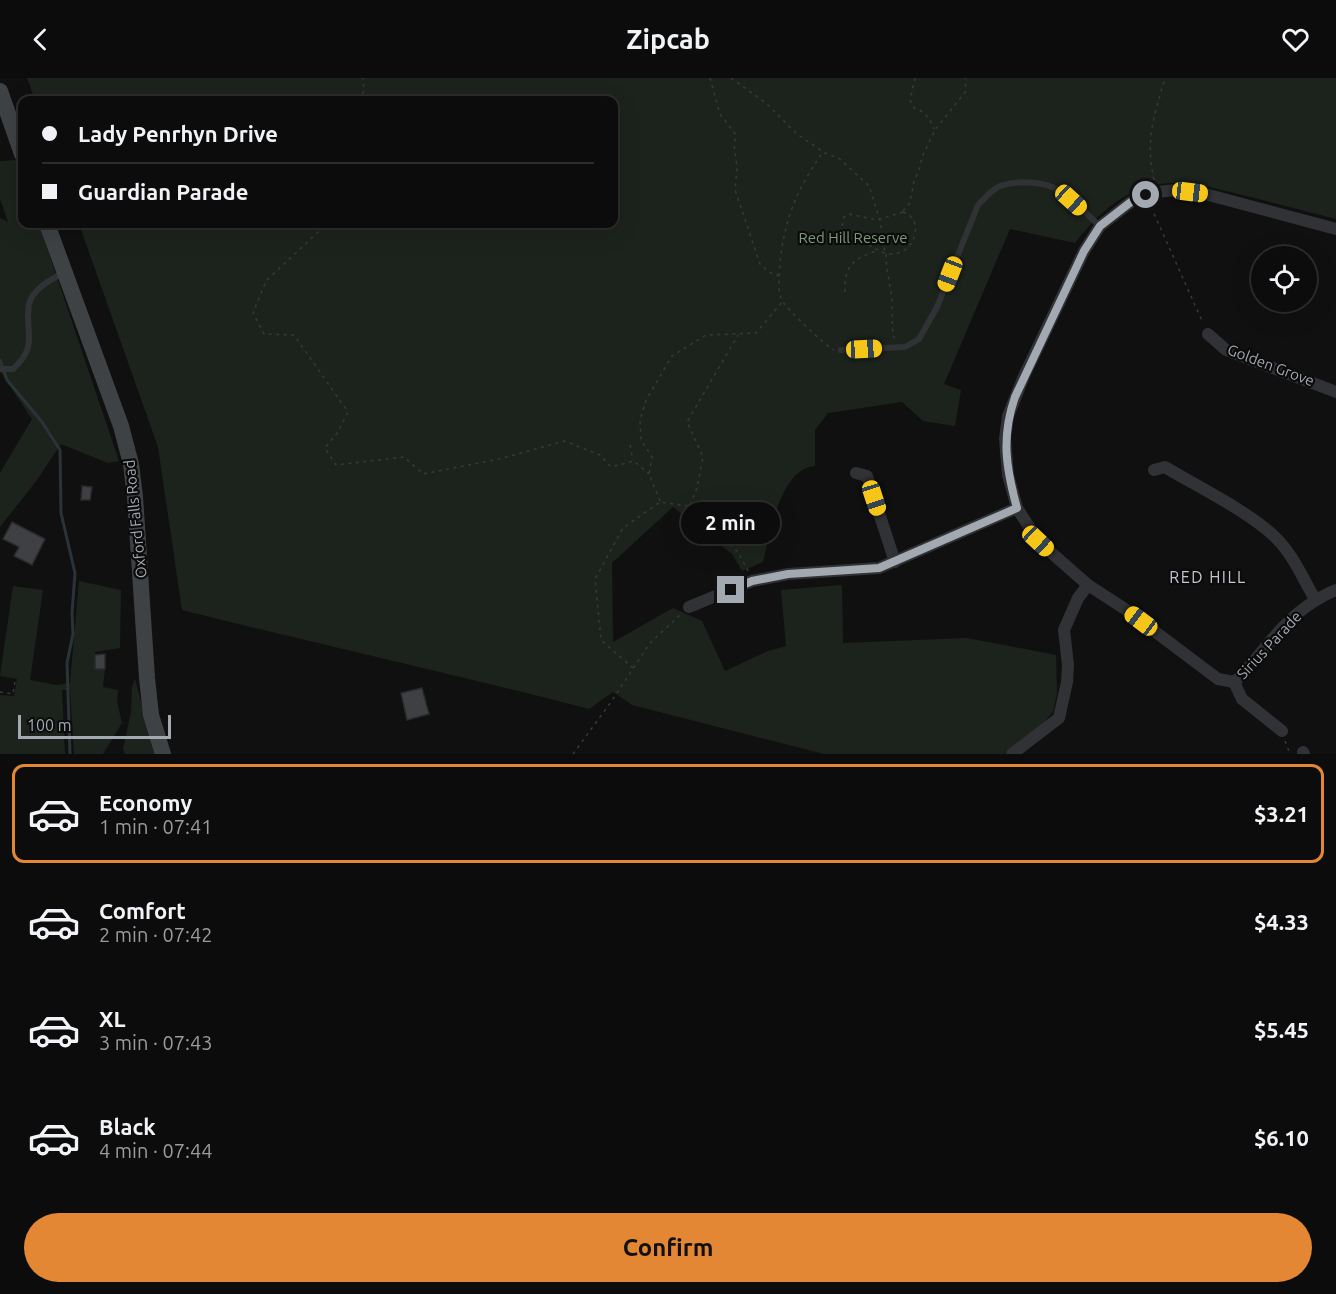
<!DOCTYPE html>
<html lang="en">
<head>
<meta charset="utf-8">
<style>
  :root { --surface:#0c0c0d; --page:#151516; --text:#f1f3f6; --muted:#9a9b9d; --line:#2c2c2e; --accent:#e38735 }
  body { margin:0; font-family:Ubuntu,sans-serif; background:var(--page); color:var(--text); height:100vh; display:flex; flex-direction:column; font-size:22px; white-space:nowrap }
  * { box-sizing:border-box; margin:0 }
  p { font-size:20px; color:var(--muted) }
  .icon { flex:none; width:33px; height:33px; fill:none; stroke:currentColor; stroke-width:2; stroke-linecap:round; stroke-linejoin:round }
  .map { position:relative; height:676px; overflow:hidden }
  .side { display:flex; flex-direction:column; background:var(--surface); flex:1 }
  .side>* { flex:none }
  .hud { position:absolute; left:18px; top:18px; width:600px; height:132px; border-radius:12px; box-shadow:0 6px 24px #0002,0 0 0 2px var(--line); display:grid; align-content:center; height:132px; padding:0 24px; background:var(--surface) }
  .tools { position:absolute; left:1251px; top:168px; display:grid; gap:12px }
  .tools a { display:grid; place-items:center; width:66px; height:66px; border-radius:50%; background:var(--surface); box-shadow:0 6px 24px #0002,0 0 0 2px var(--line); font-size:30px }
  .scale { position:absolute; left:18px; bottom:15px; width:153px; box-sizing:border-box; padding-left:6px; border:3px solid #a2a9b1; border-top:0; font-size:16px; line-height:21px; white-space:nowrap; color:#a2a9b1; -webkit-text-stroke:4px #0b0b0c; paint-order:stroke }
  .end { position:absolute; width:27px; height:27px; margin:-14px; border:8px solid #a2a9b1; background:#111; box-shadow:0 0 0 3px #111 }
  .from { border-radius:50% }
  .bubble { position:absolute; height:42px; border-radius:21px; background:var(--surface); box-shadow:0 6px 24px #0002,0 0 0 2px var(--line); font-size:20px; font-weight:600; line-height:42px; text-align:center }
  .car { position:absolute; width:18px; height:36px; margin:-18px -9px; border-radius:8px; box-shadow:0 0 4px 2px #0007; background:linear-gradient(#f5c518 24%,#345 0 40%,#f5c518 0 76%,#345 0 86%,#f5c518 0) }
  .hud b { display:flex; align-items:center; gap:21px; height:57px; font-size:22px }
  .hud b+b { border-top:2px solid var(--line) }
  .hud i { width:15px; height:15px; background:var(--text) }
  ul { padding:10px 0 0; list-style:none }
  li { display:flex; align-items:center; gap:18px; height:99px; margin:0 12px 9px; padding:0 12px; border:3px solid transparent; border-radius:12px }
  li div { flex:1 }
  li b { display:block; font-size:22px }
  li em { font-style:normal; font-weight:600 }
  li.on { border-color:var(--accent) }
  li>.icon { width:54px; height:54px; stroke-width:1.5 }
  .cta { display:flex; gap:12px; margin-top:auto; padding:12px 24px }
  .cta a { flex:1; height:69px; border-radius:36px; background:var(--accent); color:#111; font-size:24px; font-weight:600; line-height:69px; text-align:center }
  header { display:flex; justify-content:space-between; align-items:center; height:78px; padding:0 24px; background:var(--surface); font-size:27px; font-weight:600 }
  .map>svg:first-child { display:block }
</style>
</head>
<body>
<header><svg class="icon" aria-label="back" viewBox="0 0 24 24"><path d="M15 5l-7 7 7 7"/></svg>Zipcab<svg class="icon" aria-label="heart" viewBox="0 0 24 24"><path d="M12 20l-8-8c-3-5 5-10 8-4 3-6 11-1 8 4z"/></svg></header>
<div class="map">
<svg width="1336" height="676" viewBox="0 0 1336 676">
  <rect width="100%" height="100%" fill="#101011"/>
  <g fill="#1c231c">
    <path d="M27 0H1336V141C1309 134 1282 127 1255 120 1220 112 1182 98 1146 109 1116 118 1094 141 1075 165L1010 151 944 306 961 312 955 348 923 343 902 324 828 335 815 352V388C780 390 770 457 763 484L742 493 732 476 673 429 612 485 613 564 673 530 702 543 725 593 768 573 786 568 781 512 842 507 843 565 967 560 1056 577 1057 615 1053 634 1042 646 1004 676H824L632 627 613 614 589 631C454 596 317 566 182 532L158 369 79 146H614V22H35Z"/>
    <path d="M17 82 22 98V146H39L119 383 108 385 61 366 37 402 0 449V395L32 341 0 293V140L8 144 0 121V83Z"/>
    <path d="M79 503 121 512 120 570 95 574V591H105L103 609 118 612 117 624 122 645 103 676H74L70 612H62L65 676H0V617L14 618 17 601 0 598 13 508 43 512 30 602 56 607 70 605Z"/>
    <path d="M135 601 155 676H125L123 671 131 634 132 609Z"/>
  </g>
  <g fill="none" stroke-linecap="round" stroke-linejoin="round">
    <path stroke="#2a3438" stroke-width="3" d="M0 282 7 302 42 344 60 372 61 435 75 495 72 535 73 556 67 585 70 676"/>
  </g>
  <g fill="#3f4044" stroke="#2a2a2d" stroke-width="1.5">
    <path d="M82 408 92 409 90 422H81Z"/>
    <path d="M12 444 45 461 32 487 14 478 19 469 3 461Z"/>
    <path d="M105 576V591H95V577Z"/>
    <path d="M422 610 429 636 407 642 401 615Z"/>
  </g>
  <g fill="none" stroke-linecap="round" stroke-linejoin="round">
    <g stroke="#37393c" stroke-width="1.5" stroke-dasharray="3 4.5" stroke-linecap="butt">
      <path d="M710 0 720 36 736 57 734 66 737 90 735 112 760 186 769 194 779 198C779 206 778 215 782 222 785 230 826 268 834 272"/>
      <path d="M731 0 766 25 797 56 825 75 840 81 869 108 880 142 885 175"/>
      <path d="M915 0 910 22 914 30C925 33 930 41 934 51"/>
      <path d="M358 22 364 13 363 0"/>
      <path d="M1154 102C1145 60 1154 39 1165 0"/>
      <path d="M1151 129 1203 245"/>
      <path d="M903 133 910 125 914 103 920 89 922 79 935 52 966 13 965 0"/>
      <path d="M903 134C923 140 917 170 898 175 884 179 876 170 864 164 856 161 849 161 844 153 841 148 843 144 844 139L849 136 877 142Z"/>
      <path d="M319 146 318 154 266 203 253 235 264 256 294 257 348 334 338 354 325 370 336 387 404 379 423 396 499 381 565 363 600 377 611 389 634 383 649 396"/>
      <path d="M886 176C886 192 891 209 892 225 893 237 891 248 894 260"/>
      <path d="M779 198C782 148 794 115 823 74"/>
      <path d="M845 214C844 188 853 181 876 173"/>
      <path d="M630 367 633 382"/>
      <path d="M660 423 649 396 652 379 641 362 640 342 646 322 672 278 706 257 756 255 782 224"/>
      <path d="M690 427 697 410 703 379 687 344 738 257"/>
      <path d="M633 590 601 562 595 501 623 450 660 424 689 428 738 474 748 493"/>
      <path d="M0 614 13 616 15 603"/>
      <path d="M1285 663 1290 676"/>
      <path d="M573 676 611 624 650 565 680 537"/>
    </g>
    <g stroke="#313235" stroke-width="6">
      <path d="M841 272 905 269 919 261 937 229 978 127C985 120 991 112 1000 108 1017 102 1045 103 1060 113 1075 122 1087 137 1100 148"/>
      <path d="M0 291H13C35 271 28 261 28 236 29 232 28 229 29 226 33 211 50 202 63 195"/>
    </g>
    <g stroke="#313235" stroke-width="12">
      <path d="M1208 256 1226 272 1336 314"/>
      <path d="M1154 392 1165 389C1198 409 1248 433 1275 459 1293 476 1303 501 1315 521"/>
      <path d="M856 395 867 398 895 484"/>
      <path d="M689 529 752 503 788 496 879 490 1017 430"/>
      <path d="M1234 604 1218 601 1125 531 1088 507 1038 463 1017 430 1008 397 1005 361 1008 338 1024 298 1084 173 1100 148 1136 120 1157 114 1176 112 1205 116 1336 151"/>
      <path d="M1234 604C1250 592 1260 574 1274 559 1291 539 1311 522 1336 512"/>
      <path d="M1234 604 1242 621 1282 653"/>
      <path d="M1303 674 1304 676"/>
      <path d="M1012 676 1059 640 1067 604 1068 587 1064 552 1078 520 1088 507"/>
    </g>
    <g stroke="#3f4245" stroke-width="16">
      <path d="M0 13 22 76"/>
      <path d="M47 146 121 348 131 386 135 419 147 600 151 637 163 676"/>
    </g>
  </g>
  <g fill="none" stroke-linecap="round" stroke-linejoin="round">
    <path stroke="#a2a9b1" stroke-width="8" d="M731 512 752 503 788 496 879 490 1017 430C1006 390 1001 359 1015 319L1084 173 1100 148 1136 120 1146 117"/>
  </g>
  <g text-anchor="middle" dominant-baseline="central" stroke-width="4.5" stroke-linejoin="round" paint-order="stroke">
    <g font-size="15" fill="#7e9b7a" stroke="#0b0b0c">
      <text x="853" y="159">Red Hill Reserve</text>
    </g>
    <g font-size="15" fill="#a2a9b1" stroke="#0b0b0c">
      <text transform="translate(1271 287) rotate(21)">Golden Grove</text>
      <text transform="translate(135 441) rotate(-96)">Oxford Falls Road</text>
      <text transform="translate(1269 567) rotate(-47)">Sirius Parade</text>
    </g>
    <g font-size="16" letter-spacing="1.5" fill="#c2c7cd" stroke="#0b0b0c">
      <text x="1208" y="499">RED HILL</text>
    </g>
  </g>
</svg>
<div class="tools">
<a><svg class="icon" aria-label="locate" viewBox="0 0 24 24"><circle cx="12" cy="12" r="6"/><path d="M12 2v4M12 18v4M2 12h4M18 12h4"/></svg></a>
</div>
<div class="scale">100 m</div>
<i class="end from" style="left:1146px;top:117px"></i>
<i class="end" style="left:731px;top:512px"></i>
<div class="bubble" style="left:681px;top:424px;width:99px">2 min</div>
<i class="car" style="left:1190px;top:114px;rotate:97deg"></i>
<i class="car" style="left:1071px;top:122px;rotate:132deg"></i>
<i class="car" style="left:950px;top:196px;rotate:201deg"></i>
<i class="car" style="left:864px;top:271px;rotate:87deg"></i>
<i class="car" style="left:874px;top:420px;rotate:162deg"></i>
<i class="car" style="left:1038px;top:463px;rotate:133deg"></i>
<i class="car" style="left:1141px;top:543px;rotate:307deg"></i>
<div class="hud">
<b><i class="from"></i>Lady Penrhyn Drive</b>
<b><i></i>Guardian Parade</b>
</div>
</div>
<section class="side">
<ul>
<li class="on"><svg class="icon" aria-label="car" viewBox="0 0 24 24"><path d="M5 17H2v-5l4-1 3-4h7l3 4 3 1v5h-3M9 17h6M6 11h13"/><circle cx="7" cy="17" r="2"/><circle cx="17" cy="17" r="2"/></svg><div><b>Economy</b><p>1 min · 07:41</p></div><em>$3.21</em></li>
<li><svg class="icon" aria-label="car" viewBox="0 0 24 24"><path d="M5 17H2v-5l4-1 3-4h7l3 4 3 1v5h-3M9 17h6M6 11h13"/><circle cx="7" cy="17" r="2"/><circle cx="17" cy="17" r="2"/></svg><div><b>Comfort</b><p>2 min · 07:42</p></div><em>$4.33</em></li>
<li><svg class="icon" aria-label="car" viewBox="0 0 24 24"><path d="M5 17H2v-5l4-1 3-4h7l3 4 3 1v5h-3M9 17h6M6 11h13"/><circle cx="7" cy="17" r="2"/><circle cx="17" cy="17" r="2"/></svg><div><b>XL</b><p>3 min · 07:43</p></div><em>$5.45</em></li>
<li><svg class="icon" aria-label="car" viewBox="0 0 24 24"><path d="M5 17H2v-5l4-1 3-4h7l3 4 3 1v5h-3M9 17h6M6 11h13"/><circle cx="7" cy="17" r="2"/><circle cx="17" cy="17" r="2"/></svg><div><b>Black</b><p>4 min · 07:44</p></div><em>$6.10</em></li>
</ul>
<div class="cta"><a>Confirm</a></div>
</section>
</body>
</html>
